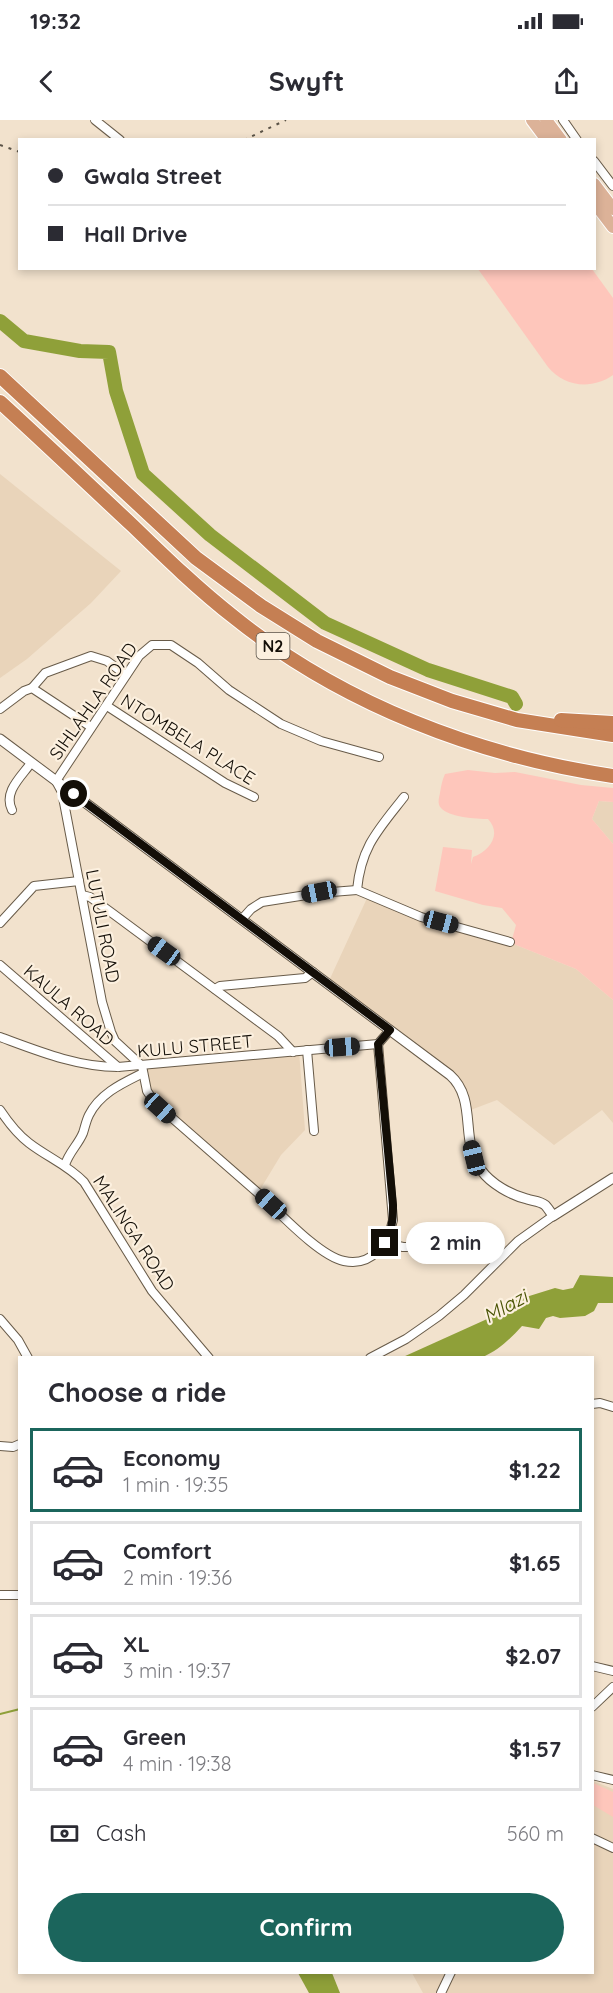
<!DOCTYPE html>
<html lang="en">
<head>
<meta charset="utf-8">
<style>
  :root { --surface:#fff; --page:#f7f7f7; --text:#2b2b33; --muted:#7c7c81; --line:#e1e1e2; --accent:#1b655c }
  body { margin:0; font-family:Quicksand,sans-serif; background:var(--page); color:var(--text); height:100vh; display:flex; flex-direction:column; font-size:22px; white-space:nowrap }
  * { box-sizing:border-box; margin:0 }
  p { font-size:20px; color:var(--muted) }
  .icon { flex:none; width:33px; height:33px; fill:none; stroke:currentColor; stroke-width:2; stroke-linecap:round; stroke-linejoin:round }
  .map { position:relative; flex:1; overflow:hidden }
  .drawer { position:absolute; left:18px; top:1236px; width:576px; height:618px; display:flex; flex-direction:column; background:var(--surface); border-radius:0px; box-shadow:0 3px 9px #0003 }
  .drawer>* { flex:none }
  .banner { position:absolute; left:18px; top:18px; width:578px; height:132px; border-radius:0px; box-shadow:0 3px 9px #0003; display:grid; align-content:center; height:132px; padding:0 30px; background:var(--surface) }
  .end { position:absolute; width:27px; height:27px; margin:-14px; border:8px solid #130e07; background:#fff; box-shadow:0 0 0 3px #fff }
  .from { border-radius:50% }
  .bubble { position:absolute; height:42px; border-radius:21px; background:var(--surface); box-shadow:0 3px 9px #0003; font-size:20px; font-weight:700; line-height:42px; text-align:center }
  .car { position:absolute; width:18px; height:36px; margin:-18px -9px; border-radius:8px; box-shadow:0 0 4px 2px #0007; background:linear-gradient(#222 24%,#8ab4d8 0 40%,#222 0 76%,#8ab4d8 0 86%,#222 0) }
  .banner b { display:flex; align-items:center; gap:21px; height:57px; font-size:22px }
  .banner b+b { border-top:2px solid var(--line) }
  .banner i { width:15px; height:15px; background:var(--text) }
  ul { padding:0; list-style:none }
  li { display:flex; align-items:center; gap:18px; height:84px; margin:0 12px 9px; padding:0 18px; border:3px solid var(--line); border-radius:0px }
  li div { flex:1 }
  li b { display:block; font-size:22px }
  li em { font-style:normal; font-weight:700 }
  li.active { border-color:var(--accent) }
  li>.icon { width:54px; height:54px; stroke-width:1.5 }
  h2 { padding:0 30px; font-size:27px; line-height:72px }
  .pay { display:flex; align-items:center; gap:15px; height:66px; padding:0 30px; font-size:22px }
  .pay p { margin-inline-start:auto }
  .button { display:flex; gap:12px; margin-top:auto; padding:12px 30px }
  .button a { flex:1; height:69px; border-radius:36px; background:var(--accent); color:#fff; font-size:24px; font-weight:700; line-height:69px; text-align:center }
  .status { display:flex; justify-content:space-between; align-items:center; height:42px; padding:0 30px; background:var(--surface); direction:ltr }
  .status svg { height:16px; fill:currentColor }
  header { display:flex; justify-content:space-between; align-items:center; height:78px; padding:0 30px; background:var(--surface); font-size:27px; font-weight:700 }
  .map>svg:first-child { display:block }
</style>
</head>
<body>
<div class="status"><b>19:32</b><svg viewBox="0 0 49 12"><path d="M0 12V9h3v3zM5 12V6h3v6zM10 12V3h3v9zM15 12V0h3v12zM26 1h20v11H26zM47 4h2v5h-2z"/></svg></div>
<header><svg class="icon" aria-label="back" viewBox="0 0 24 24"><path d="M15 5l-7 7 7 7"/></svg>Swyft<svg class="icon" aria-label="share" viewBox="0 0 24 24"><path d="M12 15V3M7 8l5-5 5 5M5 13v7h14v-7"/></svg></header>
<div class="map">
<svg width="613" height="1873" viewBox="0 0 613 1873">
  <rect width="100%" height="100%" fill="#f2e2cd"/>
  <g fill="#e9d4ba">
    <path d="M0 354 121 451 91 483 27 539 0 558Z"/>
    <path d="M599 681 613 682V724L592 699Z"/>
    <path d="M368 776 511 823 576 849 613 880V1003L602 990 554 1025 497 980 468 991 463 971 328 863Z"/>
    <path d="M299 931 305 1010 281 1035 258 1073 155 983 142 946Z"/>
    <path d="M593 1661 613 1669V1873H423L412 1853 592 1852Z"/>
  </g>
  <g fill="#fec6bb">
    <path d="M478 149H592L613 178V255C592 270 564 267 548 247Z"/>
    <path d="M468 650 495 653 515 652 581 665 613 668V682L599 681 592 699 613 724V880L576 849 511 823 516 805 502 788 483 785 435 771 443 727 472 730 471 744 473 737C490 731 502 714 488 699 477 699 448 697 441 688 437 684 439 678 440 673 441 667 442 660 445 654Z"/>
    <path d="M593 1663 613 1672V1697L593 1685Z"/>
  </g>
  <g fill="#8fa039">
    <path d="M580 1155 613 1157V1183H598L594 1191 585 1196 560 1198 553 1196 546 1198 539 1209 522 1206C510 1219 499 1230 483 1237H403L496 1195 510 1182 555 1168 563 1170 573 1168Z"/>
    <path d="M298 1853H332L340 1873H309Z"/>
  </g>
  <g fill="none" stroke-linecap="round" stroke-linejoin="round">
    <path stroke="#8fa039" stroke-width="2" d="M0 1594 20 1589"/>
    <path stroke="#8fa039" stroke-width="14" d="M0 201 24 221 80 231 109 232 116 271 143 354 210 415 325 503 428 550 512 577 516 584"/>
    <g stroke="#685b49" stroke-width="10">
      <g id="minor">
        <path d="M95 0 120 20"/>
        <path d="M563 0 577 20"/>
        <path d="M594 41 613 66"/>
        <path d="M32 568 45 553 91 536 107 541 126 555"/>
        <path d="M107 586 225 663 254 677"/>
        <path d="M0 589 24 571 32 568 91 607"/>
        <path d="M404 677C378 710 361 727 357 770L421 797 510 822"/>
        <path d="M12 690C3 672 21 657 31 643"/>
        <path d="M82 775 90 777 112 793 278 916 293 932"/>
        <path d="M242 799 251 789 262 782 319 773 357 770"/>
        <path d="M0 803 34 766 79 761"/>
        <path d="M0 845 118 947"/>
        <path d="M215 869 220 866 305 858 313 852"/>
        <path d="M0 917C38 931 77 947 118 947L378 924 390 910"/>
        <path d="M378 924 393 1100C388 1124 372 1147 344 1141 319 1136 278 1091 258 1073 224 1043 189 1013 155 983L147 971 142 946 115 921 111 912 102 882 62 672 56 661 139 536 152 525H171L198 543 229 570 281 604 321 621 379 637"/>
        <path d="M307 930 314 1011"/>
        <path d="M0 990C8 1002 17 1014 29 1023 47 1037 68 1045 84 1062L152 1171 209 1238"/>
        <path d="M65 1045C69 1032 78 1025 83 1013 85 1007 86 1001 89 995 100 973 123 963 143 953"/>
        <path d="M385 1123 403 1127H432"/>
        <path d="M0 1199 18 1220 28 1238"/>
        <path d="M370 1238 406 1219 439 1196 464 1175 518 1121 553 1096"/>
        <path d="M592 1284 600 1283 613 1287"/>
        <path d="M0 1326 13 1327 20 1324"/>
        <path d="M0 1475H20"/>
        <path d="M592 1546 613 1551"/>
        <path d="M592 1587 613 1567"/>
        <path d="M592 1655 613 1660"/>
        <path d="M592 1718 613 1728"/>
        <path d="M441 1873 451 1852"/>
      </g>
    </g>
    <g stroke="#685b49" stroke-width="11">
      <path id="tertiary" d="M0 619 450 955C478 980 459 1021 481 1050 491 1064 511 1075 527 1079 533 1081 540 1081 545 1085 548 1088 551 1093 553 1096L613 1058"/>
    </g>
    <g stroke="#fff" stroke-width="14">
      <g id="primary">
        <path d="M532 0 547 20"/>
        <path d="M546 0 561 20"/>
        <path d="M594 64 613 89"/>
        <path d="M594 82 613 107"/>
      </g>
    </g>
    <g stroke="#fff" stroke-width="16">
      <g id="motorway">
        <path d="M0 256 196 438 261 486 317 521 390 557 452 581 517 600 613 615"/>
        <path d="M0 282C45 323 89 365 133 406 166 438 199 470 235 498 342 584 478 636 613 656"/>
        <path d="M561 600 613 603"/>
      </g>
    </g>
    <use href="#minor" stroke="#fff" stroke-width="8"/>
    <use href="#tertiary" stroke="#fff" stroke-width="9"/>
    <use href="#primary" stroke="#dcb298" stroke-width="12"/>
    <use href="#motorway" stroke="#c57f53" stroke-width="14"/>
    <g stroke="#5b5347" stroke-width="2" stroke-dasharray="3 6" stroke-linecap="butt">
      <path d="M244 20 286 0"/>
      <path d="M0 25 20 32"/>
    </g>
  </g>
  <g fill="none" stroke-linecap="round" stroke-linejoin="round">
    <path stroke="#130e07" stroke-width="8" d="M74 674 390 910 378 924 393 1085C393 1100 392 1110 385 1123"/>
  </g>
  <g text-anchor="middle" dominant-baseline="central" stroke-width="4.5" stroke-linejoin="round" paint-order="stroke">
    <rect fill="#fcf0df" stroke="#595248" stroke-width="1.5" x="256.5" y="513" width="33" height="26" rx="4.5"/>
    <g font-size="16" font-weight="bold" fill="#130e07">
      <text x="273" y="526">N2</text>
    </g>
    <g font-size="18" fill="#130e07" stroke="#fcf0df">
      <text transform="translate(93 581) rotate(-55)">SIHLAHLA ROAD</text>
      <text transform="translate(188 619) rotate(32)">NTOMBELA PLACE</text>
      <text transform="translate(103 806) rotate(79)">LUTULI ROAD</text>
      <text transform="translate(69 885) rotate(41)">KAULA ROAD</text>
      <text transform="translate(195 926) rotate(-5)">KULU STREET</text>
      <text transform="translate(134 1113) rotate(57)">MALINGA ROAD</text>
    </g>
    <g font-size="20" font-style="italic" fill="#485203" stroke="#fcf0df">
      <text transform="translate(505 1186) rotate(-29)">Mlazi</text>
    </g>
  </g>
</svg>
<i class="end from" style="left:74px;top:674px"></i>
<i class="end" style="left:385px;top:1123px"></i>
<div class="bubble" style="left:406px;top:1102px;width:99px">2 min</div>
<i class="car" style="left:319px;top:772px;rotate:259deg"></i>
<i class="car" style="left:441px;top:802px;rotate:105deg"></i>
<i class="car" style="left:164px;top:831px;rotate:306deg"></i>
<i class="car" style="left:342px;top:927px;rotate:86deg"></i>
<i class="car" style="left:160px;top:988px;rotate:132deg"></i>
<i class="car" style="left:474px;top:1038px;rotate:346deg"></i>
<i class="car" style="left:271px;top:1084px;rotate:312deg"></i>
<div class="banner">
<b><i class="from"></i>Gwala Street</b>
<b><i></i>Hall Drive</b>
</div>
<section class="drawer">
<h2>Choose a ride</h2>
<ul>
<li class="active"><svg class="icon" aria-label="car" viewBox="0 0 24 24"><path d="M5 17H2v-5l4-1 3-4h7l3 4 3 1v5h-3M9 17h6M6 11h13"/><circle cx="7" cy="17" r="2"/><circle cx="17" cy="17" r="2"/></svg><div><b>Economy</b><p>1 min · 19:35</p></div><em>$1.22</em></li>
<li><svg class="icon" aria-label="car" viewBox="0 0 24 24"><path d="M5 17H2v-5l4-1 3-4h7l3 4 3 1v5h-3M9 17h6M6 11h13"/><circle cx="7" cy="17" r="2"/><circle cx="17" cy="17" r="2"/></svg><div><b>Comfort</b><p>2 min · 19:36</p></div><em>$1.65</em></li>
<li><svg class="icon" aria-label="car" viewBox="0 0 24 24"><path d="M5 17H2v-5l4-1 3-4h7l3 4 3 1v5h-3M9 17h6M6 11h13"/><circle cx="7" cy="17" r="2"/><circle cx="17" cy="17" r="2"/></svg><div><b>XL</b><p>3 min · 19:37</p></div><em>$2.07</em></li>
<li><svg class="icon" aria-label="car" viewBox="0 0 24 24"><path d="M5 17H2v-5l4-1 3-4h7l3 4 3 1v5h-3M9 17h6M6 11h13"/><circle cx="7" cy="17" r="2"/><circle cx="17" cy="17" r="2"/></svg><div><b>Green</b><p>4 min · 19:38</p></div><em>$1.57</em></li>
</ul>
<div class="pay"><svg class="icon" aria-label="cash" viewBox="0 0 24 24"><path d="M3 7h18v10H3z"/><circle cx="12" cy="12" r="2"/></svg>Cash<p>560 m</p></div>
<div class="button"><a>Confirm</a></div>
</section>
</div>
</body>
</html>
